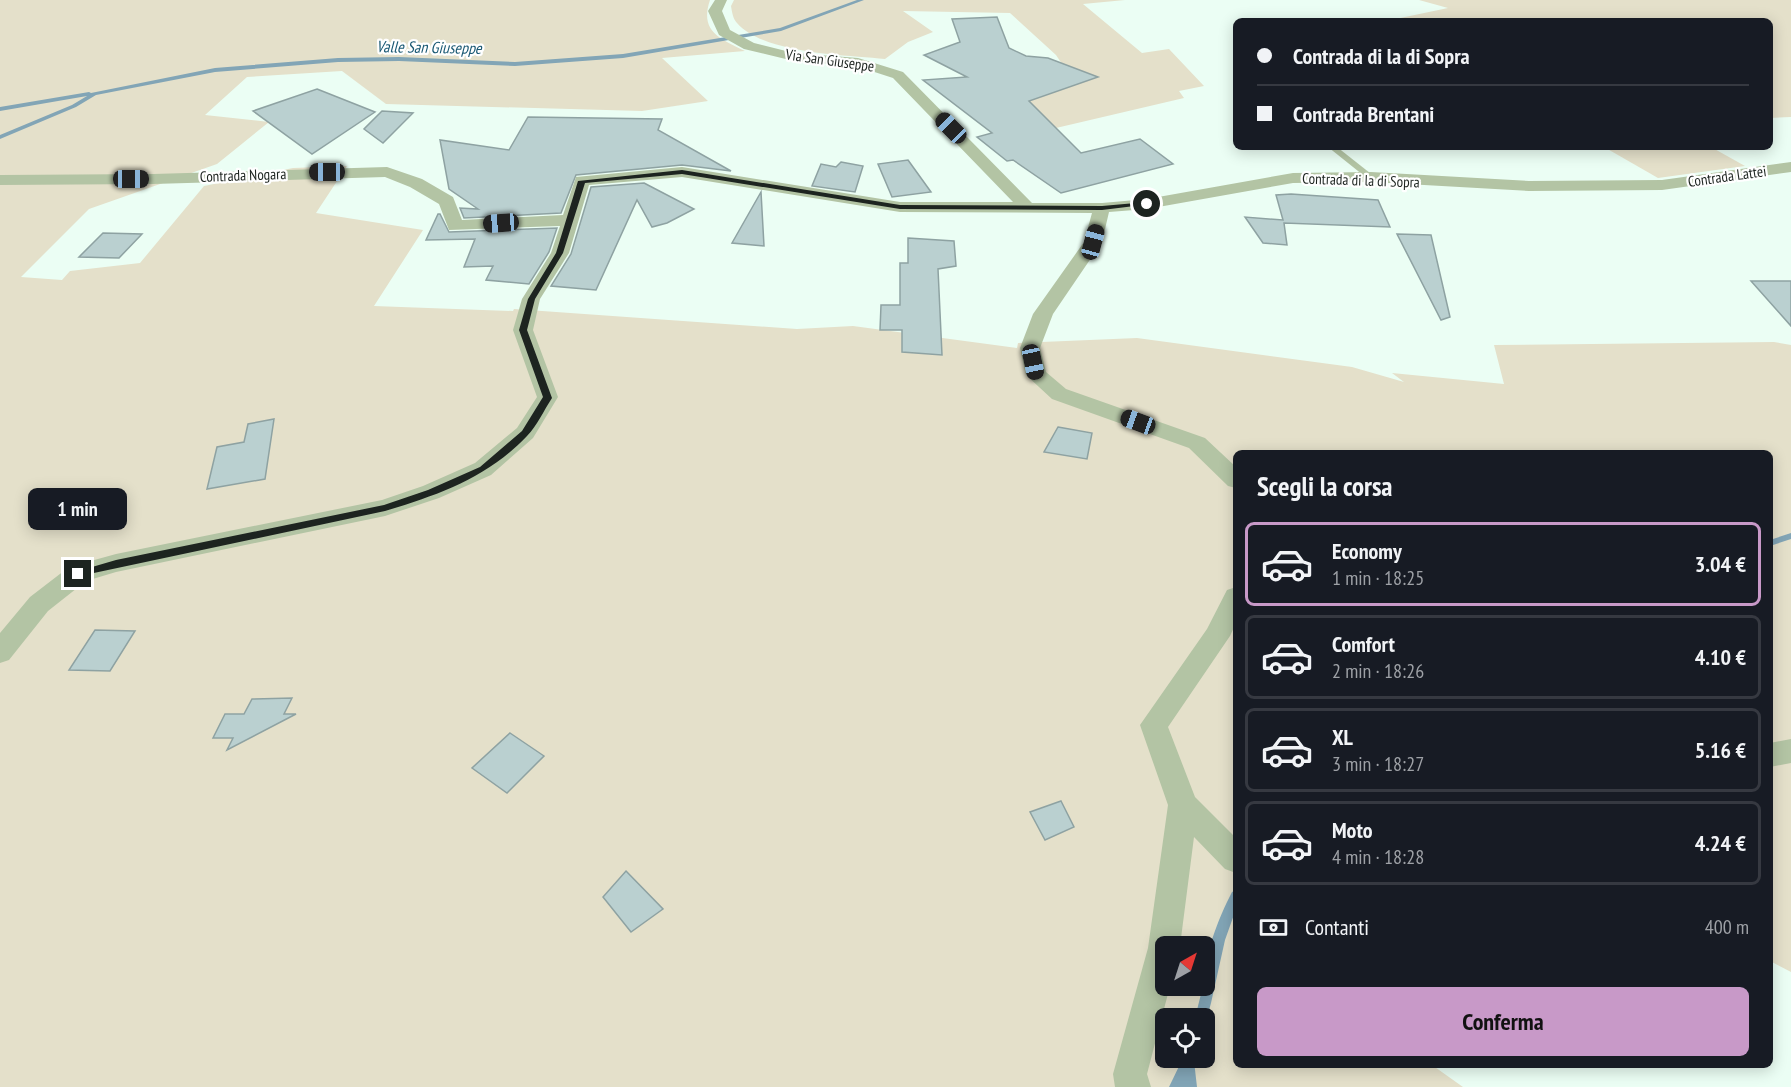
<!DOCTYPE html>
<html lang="it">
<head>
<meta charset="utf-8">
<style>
  :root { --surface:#171b24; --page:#20242c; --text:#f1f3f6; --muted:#9ea1a6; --line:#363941; --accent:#c899c8 }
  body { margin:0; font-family:"PT Sans Narrow",sans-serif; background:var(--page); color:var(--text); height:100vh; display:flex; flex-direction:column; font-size:22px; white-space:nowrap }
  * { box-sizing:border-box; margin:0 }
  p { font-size:20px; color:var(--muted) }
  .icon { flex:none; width:33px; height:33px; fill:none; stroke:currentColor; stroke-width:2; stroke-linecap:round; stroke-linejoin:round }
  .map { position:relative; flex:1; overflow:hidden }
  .side { position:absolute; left:1233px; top:450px; width:540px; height:618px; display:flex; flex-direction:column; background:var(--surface); border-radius:9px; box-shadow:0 3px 15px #0003 }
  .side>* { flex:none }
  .top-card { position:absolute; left:1233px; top:18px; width:540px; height:132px; border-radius:9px; box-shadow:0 3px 15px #0003; display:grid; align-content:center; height:132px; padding:0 24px; background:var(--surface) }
  .needle { width:39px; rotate:39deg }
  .tools { position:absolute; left:1155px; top:936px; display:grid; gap:12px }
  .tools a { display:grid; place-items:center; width:60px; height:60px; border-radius:9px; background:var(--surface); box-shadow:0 3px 15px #0003; font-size:30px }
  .end { position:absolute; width:27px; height:27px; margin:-14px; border:8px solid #1d2420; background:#fff; box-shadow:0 0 0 3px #fff }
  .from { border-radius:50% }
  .bubble { position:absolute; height:42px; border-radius:9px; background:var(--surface); box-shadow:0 3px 15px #0003; font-size:20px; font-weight:600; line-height:42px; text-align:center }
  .car { position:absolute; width:18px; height:36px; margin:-18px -9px; border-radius:8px; box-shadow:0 0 4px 2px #0007; background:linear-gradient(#222 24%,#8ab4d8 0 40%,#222 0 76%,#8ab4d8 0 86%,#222 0) }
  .top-card b { display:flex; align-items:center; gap:21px; height:57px; font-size:22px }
  .top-card b+b { border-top:2px solid var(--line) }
  .top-card i { width:15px; height:15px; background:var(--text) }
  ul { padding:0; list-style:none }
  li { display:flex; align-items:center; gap:18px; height:84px; margin:0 12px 9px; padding:0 12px; border:3px solid var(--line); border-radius:9px }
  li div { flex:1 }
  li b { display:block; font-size:22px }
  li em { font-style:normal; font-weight:600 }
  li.selected { border-color:var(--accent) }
  li>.icon { width:54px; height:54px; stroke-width:1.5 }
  h2 { padding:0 24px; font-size:27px; line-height:72px }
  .pay { display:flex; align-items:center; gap:15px; height:66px; padding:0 24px; font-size:22px }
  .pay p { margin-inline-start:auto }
  .button { display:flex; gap:12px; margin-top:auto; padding:12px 24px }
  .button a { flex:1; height:69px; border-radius:9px; background:var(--accent); color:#111; font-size:24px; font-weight:600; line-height:69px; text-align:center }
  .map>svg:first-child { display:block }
</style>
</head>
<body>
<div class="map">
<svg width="1791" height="1087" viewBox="0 0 1791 1087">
  <rect width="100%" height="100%" fill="#ebfef4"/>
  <g fill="#e4e0ca" fill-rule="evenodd">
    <path d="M0 0H710C699 32 721 39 745 51L662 58 708 101 642 111 386 104 342 71 247 77 205 115 269 122 217 164 89 209 21 277 62 280 70 271 140 263 204 186 293 168 347 166 316 213 423 230 374 306 513 311 514 309 797 329 853 326 1017 348 1018 343 1137 338 1352 367 1404 382 1392 373 1504 384 1494 345 1774 342 1791 345V972L1770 961V453H1236V1065H1432L1463 1087H0ZM1166 946H1204V986H1166ZM1166 1018H1204V1058H1166Z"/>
    <path d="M734 0H1125L1083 4 1142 53 1169 49 1204 86 1179 91 1184 98 1056 128 1012 102 1066 70 1056 55 1010 13 903 11 933 32 908 42 885 59C846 55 764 54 737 23 733 19 732 12 731 6Z"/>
    <path d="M1419 0H1791V117L1770 118V21H1386L1448 8Z"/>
    <path d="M1604 147H1711L1745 166 1658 178Z"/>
  </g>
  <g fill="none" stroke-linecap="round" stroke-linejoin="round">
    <g fill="#82a5b6" fill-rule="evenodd">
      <path d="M857 0H864L781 31 623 58 515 66 399 61 338 62 215 72 96 95 76 107 0 139V135L72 105 87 96 0 111V107L89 92 91 93 215 68 338 58 399 57 515 62 623 54 780 28Z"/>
      <path d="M1791 533V539L1770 546V540Z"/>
      <path d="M1236 890V909L1225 940 1211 1003 1207 1018 1204 1023V1018H1195L1203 986H1204C1204 955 1218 919 1232 892Z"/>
      <path d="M1183 1058H1195L1194 1061 1197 1087H1183V1086V1087H1169Z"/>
    </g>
  </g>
  <g fill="#bad0d0" stroke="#8ea2a2" stroke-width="1.5">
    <path d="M997 17 1009 48 1026 56 1048 58 1098 77 1029 101 1081 153 1140 139 1173 164 1061 193 1013 160 1007 161 977 137 992 133 923 80 967 77 924 55 960 42 952 19Z"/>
    <path d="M317 89 375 112 312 154 253 111Z"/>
    <path d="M382 111 413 113 383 143 364 129Z"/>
    <path d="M528 117 662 119 658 130 731 171 682 165 576 175 561 213 464 218 460 208 478 209 449 189 440 140 509 150Z"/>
    <path d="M908 160 931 192 892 197 878 164Z"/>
    <path d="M841 162 863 166 855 192 812 186 821 164 836 167Z"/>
    <path d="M644 183 694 209 667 223 652 227 637 200 596 290 551 286 571 254 591 187Z"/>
    <path d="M761 192 764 246 732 243Z"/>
    <path d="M1291 194 1378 200 1390 227 1284 223 1287 245 1263 243 1245 217 1283 220 1276 195Z"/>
    <path d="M438 214H440L449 232 557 228 549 252 529 284 486 280 493 266 464 267 475 239 426 240Z"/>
    <path d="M103 233 142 234 119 258 79 257Z"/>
    <path d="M1397 234 1431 235 1450 317 1441 320Z"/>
    <path d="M908 238 954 241 956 266 938 269 942 355 902 352V330H880L881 305H900V263H908Z"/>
    <path d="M1751 281H1791V326Z"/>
    <path d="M274 419 265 479 207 489 217 447 244 442 248 424Z"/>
    <path d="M1058 427 1092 433 1087 459 1044 452Z"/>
    <path d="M95 630 135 631 110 671 69 670Z"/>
    <path d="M292 698 284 714H296L227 750 233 738H213L225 714H244L252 699Z"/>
    <path d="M510 733 544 756 507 793 472 768Z"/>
    <path d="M1061 801 1074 827 1045 840 1030 812Z"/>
    <path d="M626 871 663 909 631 932 603 897Z"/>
  </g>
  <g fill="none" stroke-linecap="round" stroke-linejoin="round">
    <path fill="#b3c4a4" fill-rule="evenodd" d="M1328 147H1337L1375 177 1368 179Z"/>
    <g fill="#b3c4a4" fill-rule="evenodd">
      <path d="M715 0H727L722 11 730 30 754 43 794 53 858 58 903 72 1032 203H1102L1147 199 1293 173 1371 172 1529 181 1662 180 1791 162V172L1662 190 1529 191 1371 182 1293 183 1147 209 1109 212 1102 242 1053 314 1040 348 1046 372 1066 389 1205 438 1236 467V488L1228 486 1189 448 1052 399 1026 375 1020 348 1033 314 1084 242 1092 213 900 212 682 177 589 185 569 253 540 299 533 330 558 397 533 438 491 475 439 498 385 516 116 572 86 581 48 611 9 660 0 663V633L30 597 69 567 116 554 382 500 423 486 475 463 517 428 537 397 513 330 522 299 551 253 560 226 449 230 439 204 410 187 385 177 153 184 0 185V175L153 174 387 167 422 179 453 197 462 220 563 215 576 177 682 167 900 202H1013L893 78 856 66 794 61 744 49 719 35 708 11Z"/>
      <path d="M1236 587V623L1230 636 1168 727 1195 797 1236 838V873L1225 869 1194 837 1180 946H1166V986H1170L1147 1074 1151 1087H1115L1113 1074 1148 948 1168 805 1140 725 1207 629 1227 590Z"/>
      <path d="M1791 739V763L1770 767V743Z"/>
    </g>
  </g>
  <path fill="#1d2420" d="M682 170 900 205 1102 206 1147 202 1151 204 1102 210 900 209 682 174 585 183 563 253 535 299 527 330 552 398C544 410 537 426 527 436 487 478 438 495 385 511L75 577V572L116 560 384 505 428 490 480 467 522 431 543 397 519 330 528 299 556 253 578 181Z"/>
  <g text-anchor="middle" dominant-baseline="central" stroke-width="4.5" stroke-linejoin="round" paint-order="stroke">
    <g font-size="15" fill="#1d2420" stroke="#fff">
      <text transform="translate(830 60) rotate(8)">Via San Giuseppe</text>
      <text transform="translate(243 175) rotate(-2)">Contrada Nogara</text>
      <text transform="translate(1727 176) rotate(-8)">Contrada Lattei</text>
      <text transform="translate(1361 180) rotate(2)">Contrada di la di Sopra</text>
    </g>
    <g font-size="16" font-style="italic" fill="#195873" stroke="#fff">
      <text transform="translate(429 47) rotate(1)">Valle San Giuseppe</text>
    </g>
  </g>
</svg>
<div class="tools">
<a><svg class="needle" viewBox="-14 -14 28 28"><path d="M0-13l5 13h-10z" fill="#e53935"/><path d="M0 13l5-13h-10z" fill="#9ea1a6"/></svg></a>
<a><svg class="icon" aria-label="locate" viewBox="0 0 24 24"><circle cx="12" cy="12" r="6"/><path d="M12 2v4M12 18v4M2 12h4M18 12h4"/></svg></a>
</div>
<i class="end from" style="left:1147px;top:204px"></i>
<i class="end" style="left:78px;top:574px"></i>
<div class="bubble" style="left:28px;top:488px;width:99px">1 min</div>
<i class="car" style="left:951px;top:128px;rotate:315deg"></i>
<i class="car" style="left:327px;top:172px;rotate:270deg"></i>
<i class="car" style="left:131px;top:179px;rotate:90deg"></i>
<i class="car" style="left:501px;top:223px;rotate:266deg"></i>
<i class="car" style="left:1093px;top:242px;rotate:15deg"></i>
<i class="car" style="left:1033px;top:362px;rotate:168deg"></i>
<i class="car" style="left:1138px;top:422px;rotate:290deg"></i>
<div class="top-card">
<b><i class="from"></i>Contrada di la di Sopra</b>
<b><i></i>Contrada Brentani</b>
</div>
<section class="side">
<h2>Scegli la corsa</h2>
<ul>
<li class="selected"><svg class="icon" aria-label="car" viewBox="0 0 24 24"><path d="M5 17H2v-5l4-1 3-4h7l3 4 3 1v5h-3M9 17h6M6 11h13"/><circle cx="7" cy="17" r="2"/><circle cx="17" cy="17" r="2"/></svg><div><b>Economy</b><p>1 min · 18:25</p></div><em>3.04 €</em></li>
<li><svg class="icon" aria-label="car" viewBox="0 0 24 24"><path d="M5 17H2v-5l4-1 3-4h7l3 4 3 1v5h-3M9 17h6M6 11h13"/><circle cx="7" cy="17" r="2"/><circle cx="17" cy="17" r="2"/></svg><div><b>Comfort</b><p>2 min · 18:26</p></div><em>4.10 €</em></li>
<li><svg class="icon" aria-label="car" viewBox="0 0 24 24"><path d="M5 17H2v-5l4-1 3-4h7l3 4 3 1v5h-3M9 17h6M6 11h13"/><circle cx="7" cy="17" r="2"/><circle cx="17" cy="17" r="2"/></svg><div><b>XL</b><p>3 min · 18:27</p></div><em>5.16 €</em></li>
<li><svg class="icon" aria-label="car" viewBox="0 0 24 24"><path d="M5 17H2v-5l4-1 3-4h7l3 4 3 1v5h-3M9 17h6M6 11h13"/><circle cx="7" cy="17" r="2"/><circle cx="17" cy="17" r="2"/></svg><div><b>Moto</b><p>4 min · 18:28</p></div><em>4.24 €</em></li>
</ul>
<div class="pay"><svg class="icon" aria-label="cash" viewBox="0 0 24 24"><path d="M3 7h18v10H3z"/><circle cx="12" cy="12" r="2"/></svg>Contanti<p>400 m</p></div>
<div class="button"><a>Conferma</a></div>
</section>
</div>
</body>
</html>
